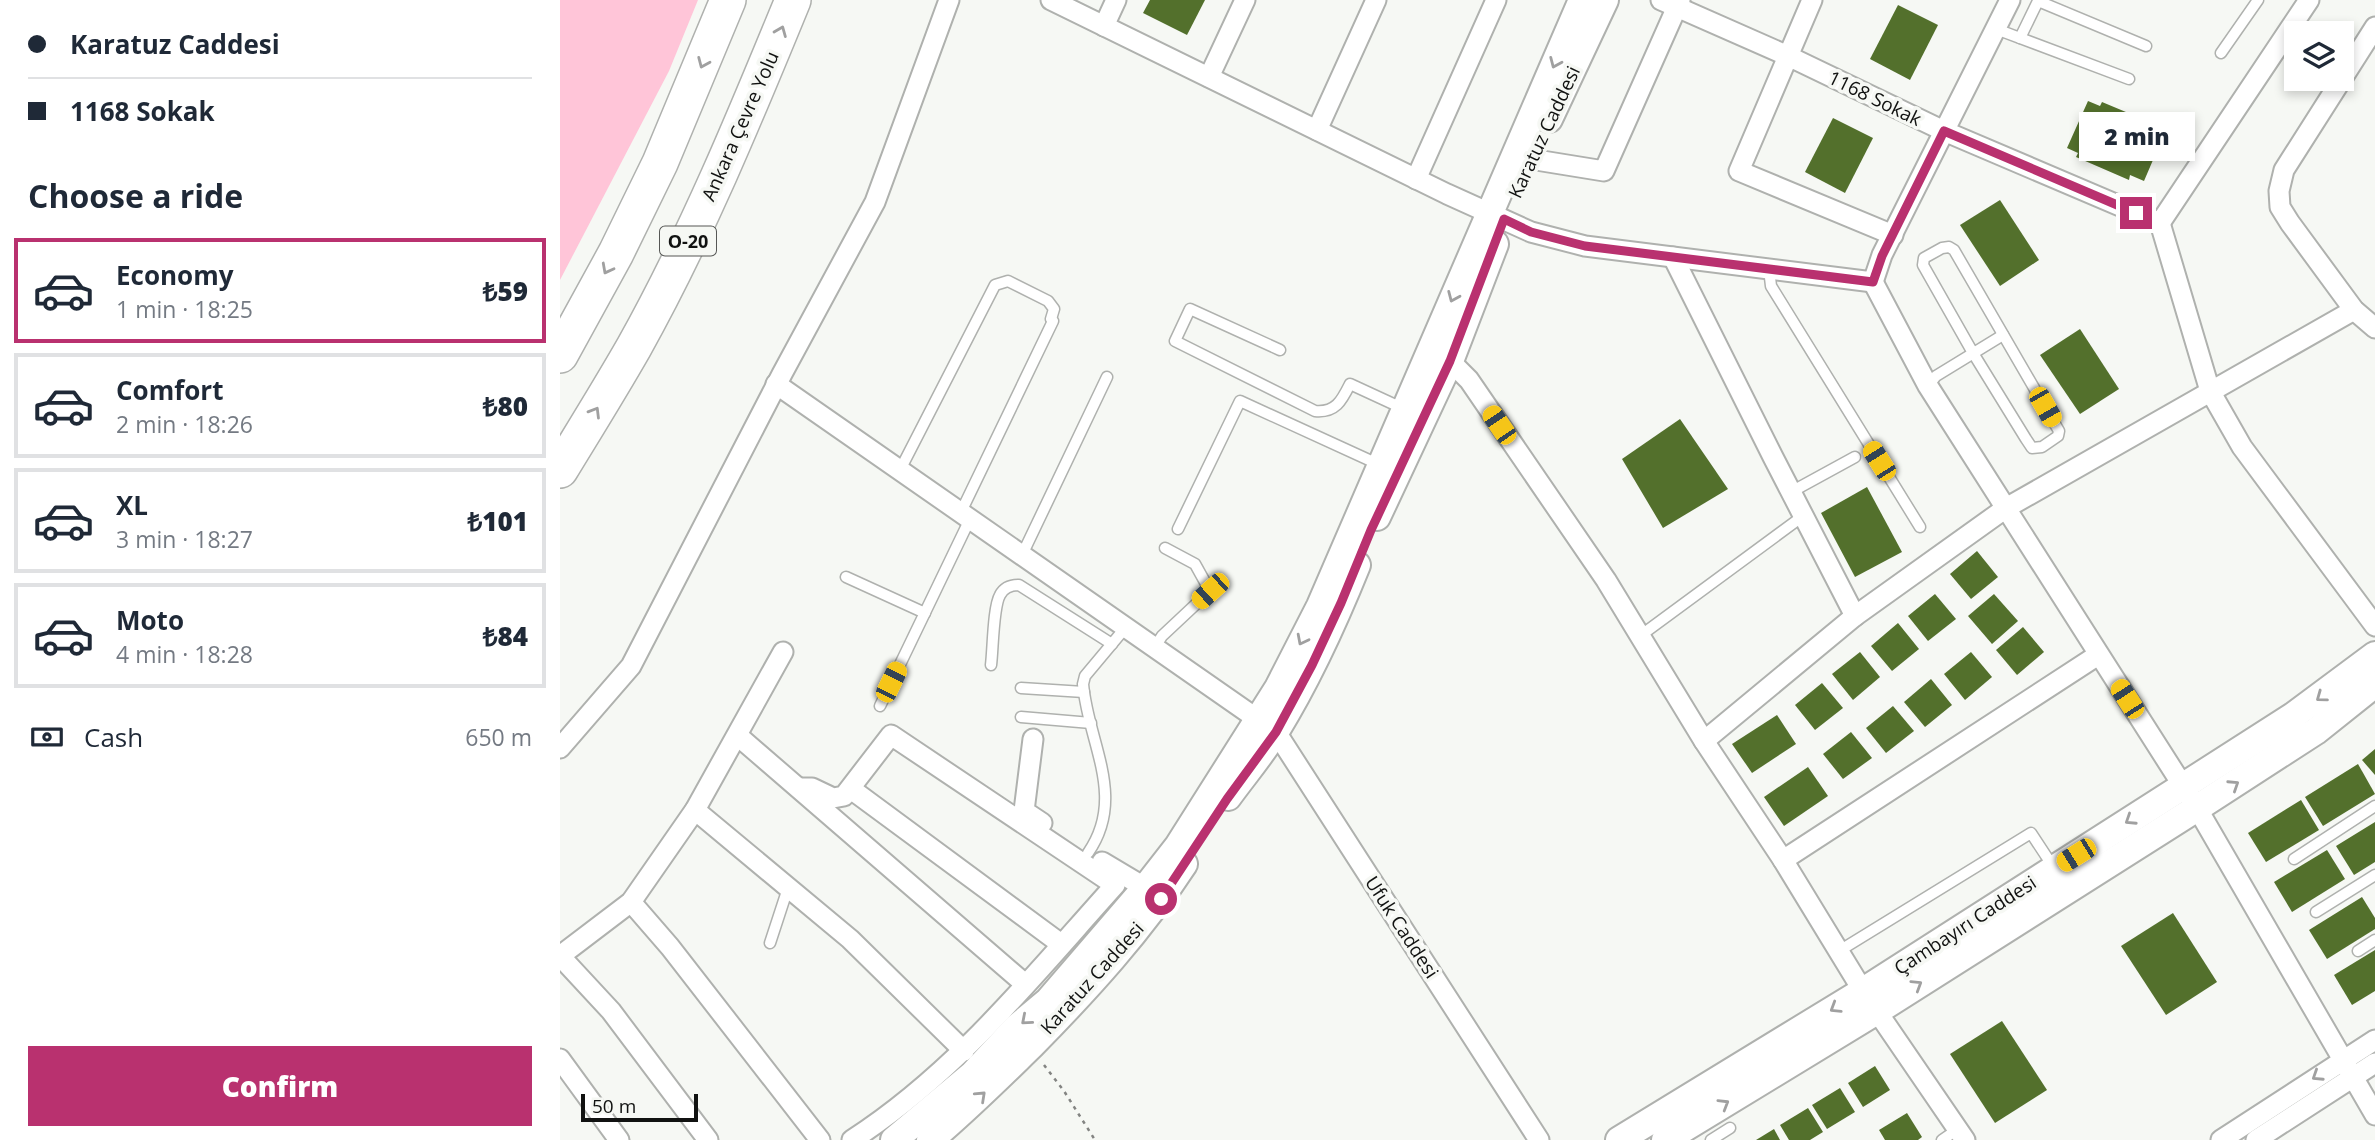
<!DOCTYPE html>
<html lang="en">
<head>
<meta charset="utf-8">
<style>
  :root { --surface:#fff; --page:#f6f6f7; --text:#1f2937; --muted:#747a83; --line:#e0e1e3; --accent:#b9316f }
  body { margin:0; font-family:"Open Sans",sans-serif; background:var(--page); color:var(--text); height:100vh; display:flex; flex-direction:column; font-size:26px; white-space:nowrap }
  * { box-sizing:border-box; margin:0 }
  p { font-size:23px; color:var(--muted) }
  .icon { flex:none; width:38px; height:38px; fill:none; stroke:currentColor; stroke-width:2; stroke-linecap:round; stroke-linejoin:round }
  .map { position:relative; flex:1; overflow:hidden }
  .side { display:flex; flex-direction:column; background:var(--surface); width:560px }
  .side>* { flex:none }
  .banner { display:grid; align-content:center; height:154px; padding:0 28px; background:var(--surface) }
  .fabs { position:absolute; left:1724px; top:21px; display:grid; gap:14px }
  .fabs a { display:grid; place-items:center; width:70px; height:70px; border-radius:0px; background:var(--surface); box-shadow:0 4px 10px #0003; font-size:35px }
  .scale { position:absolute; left:21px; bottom:18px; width:117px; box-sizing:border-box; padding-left:7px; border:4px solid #111211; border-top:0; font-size:19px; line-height:24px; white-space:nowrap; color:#111211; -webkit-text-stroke:5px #f6f8f4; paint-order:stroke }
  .end { position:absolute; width:32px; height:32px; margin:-16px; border:9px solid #b9316f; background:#fff; box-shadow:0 0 0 4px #fff }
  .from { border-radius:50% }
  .bubble { position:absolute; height:49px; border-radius:0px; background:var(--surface); box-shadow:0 4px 10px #0003; font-size:23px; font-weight:800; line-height:49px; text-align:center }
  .car { position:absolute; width:21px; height:42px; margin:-21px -10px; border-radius:9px; box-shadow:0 0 5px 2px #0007; background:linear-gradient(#f5c518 24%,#345 0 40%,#f5c518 0 76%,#345 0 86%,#f5c518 0) }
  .banner b { display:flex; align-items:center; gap:24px; height:66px; font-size:26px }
  .banner b+b { border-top:2px solid var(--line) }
  .banner i { width:18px; height:18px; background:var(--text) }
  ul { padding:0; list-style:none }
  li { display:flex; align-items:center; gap:21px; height:105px; margin:0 14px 10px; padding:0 14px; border:4px solid var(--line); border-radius:0px }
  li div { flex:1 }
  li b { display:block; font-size:26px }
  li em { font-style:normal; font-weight:800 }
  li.active { border-color:var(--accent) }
  li>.icon { width:63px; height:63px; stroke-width:1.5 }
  h2 { padding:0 28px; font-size:32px; line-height:84px }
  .pay { display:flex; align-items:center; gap:18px; height:77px; padding:0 28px; font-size:26px }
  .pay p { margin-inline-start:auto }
  .action { display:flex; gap:14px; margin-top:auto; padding:14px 28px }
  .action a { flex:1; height:80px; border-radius:0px; background:var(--accent); color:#fff; font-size:28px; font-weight:800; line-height:80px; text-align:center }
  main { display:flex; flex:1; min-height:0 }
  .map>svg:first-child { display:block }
</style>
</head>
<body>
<main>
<section class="side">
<div class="banner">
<b><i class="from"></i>Karatuz Caddesi</b>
<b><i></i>1168 Sokak</b>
</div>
<h2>Choose a ride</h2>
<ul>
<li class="active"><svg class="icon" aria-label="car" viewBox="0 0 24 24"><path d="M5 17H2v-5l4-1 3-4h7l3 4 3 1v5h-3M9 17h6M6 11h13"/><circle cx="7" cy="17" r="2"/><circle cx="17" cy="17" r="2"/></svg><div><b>Economy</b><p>1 min · 18:25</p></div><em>₺59</em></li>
<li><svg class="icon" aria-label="car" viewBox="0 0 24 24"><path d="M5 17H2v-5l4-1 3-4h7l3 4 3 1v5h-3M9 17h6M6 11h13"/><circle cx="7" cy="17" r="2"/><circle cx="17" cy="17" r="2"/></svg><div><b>Comfort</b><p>2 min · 18:26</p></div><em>₺80</em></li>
<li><svg class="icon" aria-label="car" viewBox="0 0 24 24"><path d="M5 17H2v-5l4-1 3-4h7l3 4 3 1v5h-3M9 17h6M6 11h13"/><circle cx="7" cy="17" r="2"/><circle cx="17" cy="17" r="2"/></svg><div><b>XL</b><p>3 min · 18:27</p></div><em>₺101</em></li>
<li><svg class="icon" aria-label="car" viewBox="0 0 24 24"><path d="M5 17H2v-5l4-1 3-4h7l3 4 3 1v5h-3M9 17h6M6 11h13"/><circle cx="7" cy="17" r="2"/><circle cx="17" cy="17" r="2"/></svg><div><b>Moto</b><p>4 min · 18:28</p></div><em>₺84</em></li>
</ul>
<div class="pay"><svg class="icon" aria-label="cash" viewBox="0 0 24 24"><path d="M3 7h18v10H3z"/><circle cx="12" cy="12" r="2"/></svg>Cash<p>650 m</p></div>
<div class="action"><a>Confirm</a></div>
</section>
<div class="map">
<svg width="1815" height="1140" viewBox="0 0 1815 1140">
  <rect width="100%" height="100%" fill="#f6f8f4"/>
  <path fill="#ffc5d8" d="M0 0H138L109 71 0 280Z"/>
  <g fill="#53702c">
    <path d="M590 0H645L627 35 583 13Z"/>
    <path d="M1338 5 1378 25 1350 80 1310 59Z"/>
    <path d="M1528 101 1540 106 1542 102 1597 125 1596 128 1605 132 1584 181 1570 175 1569 180 1516 157 1518 153 1507 148Z"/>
    <path d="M1273 118 1313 138 1285 193 1245 172Z"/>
    <path d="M1440 200 1479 260 1440 286 1400 225Z"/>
    <path d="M1520 329 1559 389 1520 414 1480 355Z"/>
    <path d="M1120 419 1168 489 1103 528 1062 459Z"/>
    <path d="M1307 487 1342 552 1295 577 1261 513Z"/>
    <path d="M1417 551 1438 577 1411 599 1390 574Z"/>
    <path d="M1375 594 1396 619 1368 641 1348 616Z"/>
    <path d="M1434 594 1458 621 1432 644 1408 616Z"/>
    <path d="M1338 623 1359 649 1332 671 1311 646Z"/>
    <path d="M1463 627 1484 652 1457 675 1436 650Z"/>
    <path d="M1300 652 1320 677 1293 700 1272 674Z"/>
    <path d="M1411 652 1432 677 1405 700 1384 674Z"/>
    <path d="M1371 679 1392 705 1365 727 1344 702Z"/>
    <path d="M1262 683 1283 708 1255 730 1235 705Z"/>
    <path d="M1333 706 1354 731 1326 753 1306 728Z"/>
    <path d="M1217 715 1236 744 1192 773 1172 744Z"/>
    <path d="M1291 732 1312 758 1283 779 1263 754Z"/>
    <path d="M1815 749V775L1802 760Z"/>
    <path d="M1798 764 1815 794 1763 826 1745 797Z"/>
    <path d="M1248 767 1268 796 1224 826 1204 797Z"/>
    <path d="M1741 800 1759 830 1706 862 1688 833Z"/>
    <path d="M1815 822V862L1794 875 1776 846Z"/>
    <path d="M1767 850 1785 879 1732 912 1714 882Z"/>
    <path d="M1802 897 1815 918V929L1767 959 1749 930Z"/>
    <path d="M1613 913 1657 982 1606 1015 1561 946Z"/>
    <path d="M1815 950V991L1792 1005 1774 975Z"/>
    <path d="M1442 1021 1487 1090 1435 1123 1390 1054Z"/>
    <path d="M1315 1066 1330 1090 1303 1107 1288 1083Z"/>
    <path d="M1280 1088 1295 1112 1267 1129 1252 1105Z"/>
    <path d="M1248 1108 1263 1132 1250 1140H1229L1220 1125Z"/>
    <path d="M1347 1113 1362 1137 1358 1140H1325L1319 1130Z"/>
    <path d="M1214 1129 1220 1140H1196Z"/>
  </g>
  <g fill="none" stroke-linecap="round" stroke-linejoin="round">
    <g stroke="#afb1ae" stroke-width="13">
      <g id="lane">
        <path d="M1437 27 1444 32 1569 79"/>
        <path d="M1460 38 1478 1 1586 46"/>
        <path d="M1661 53 1698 0"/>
        <path d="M1389 247 1394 250 1499 431 1498 436 1482 447 1472 448 1466 439 1413 353 1363 265 1364 258 1382 248Z"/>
        <path d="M1209 269 1211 286 1360 527"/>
        <path d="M720 350 630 309 615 341 755 411C776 413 782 400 790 384L842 408"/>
        <path d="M1368 386 1376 376 1443 335"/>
        <path d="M340 470 435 285 448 281 488 301 494 309 491 319"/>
        <path d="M1231 492 1295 457"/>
        <path d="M401 512 493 321"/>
        <path d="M618 529 680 401 820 465"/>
        <path d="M462 555 547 377"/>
        <path d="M286 577 365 613"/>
        <path d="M1080 636 1243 516"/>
        <path d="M595 647 602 636 650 591 635 564 605 548"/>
        <path d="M431 665C433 650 433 607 440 595 444 587 451 585 459 585L552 644"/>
        <path d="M461 688 524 692"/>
        <path d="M320 706 410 519"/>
        <path d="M461 717 531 723"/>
        <path d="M528 853C567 797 528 743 523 684L525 676 566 627"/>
        <path d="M1734 859 1815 806"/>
        <path d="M1756 912 1815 875"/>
        <path d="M210 943 228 888"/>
        <path d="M1279 951 1471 833 1494 868"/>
        <path d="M1798 951 1815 940"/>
        <path d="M1151 1140 1170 1128"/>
        <path d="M1382 1140 1398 1129"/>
      </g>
    </g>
    <g stroke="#afb1ae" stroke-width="23">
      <g id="street">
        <path d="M491 0 887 194 971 232 1025 246 1313 282"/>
        <path d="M1101 0 1228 56 1384 131 1600 223 1650 391 1682 447 1815 626"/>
        <path d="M1252 0 1179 171 1333 235"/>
        <path d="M544 26 556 0"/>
        <path d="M1815 27 1724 170 1719 191 1720 207 1730 223 1794 310 1815 328"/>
        <path d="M649 77 685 0"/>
        <path d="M757 130 816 0"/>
        <path d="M970 159 1044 171 1120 0"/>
        <path d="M856 179 936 0"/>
        <path d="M1600 223 1749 0"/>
        <path d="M1113 257 1213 457 1295 616"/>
        <path d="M1313 282 1368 386 1637 808 1815 1115"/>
        <path d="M1313 282 1322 255 1450 0"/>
        <path d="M890 361 909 380 1046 580 1144 741 1223 860 1303 991 1405 1140"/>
        <path d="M216 384 716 732 979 1140"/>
        <path d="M178 736 465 984"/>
        <path d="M473 739 464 811 482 823"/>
        <path d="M1144 741 1295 616 1446 508 1794 310"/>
        <path d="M0 748 71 666 222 374 315 202 389 0"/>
        <path d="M239 788H252L273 798 284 796 331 735 555 885C473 976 396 1073 292 1140"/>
        <path d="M291 789 501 944"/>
        <path d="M135 810 290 939 404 1051"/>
        <path d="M1223 860 1538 655"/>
        <path d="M542 862 594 893"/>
        <path d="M71 902 110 947 260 1140"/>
        <path d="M0 956 71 902 135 810 223 652"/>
        <path d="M0 956 51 1011 148 1140"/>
        <path d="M0 1059 59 1140"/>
        <path d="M1661 1140 1815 1040"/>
        <path d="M1696 1140 1815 1063"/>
      </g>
    </g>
    <g stroke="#afb1ae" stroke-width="30">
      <g id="secondary">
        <path d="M989 119 1045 0"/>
        <path d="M817 517 890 361 935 244"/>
        <path d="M668 797C684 775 702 754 716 731 748 679 774 622 797 565"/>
        <path d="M334 1140 413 1074 457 1027 488 1001 586 887 618 846 718 688 760 606 1022 0"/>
        <path d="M370 1140C406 1110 438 1078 472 1045 527 989 581 930 624 864"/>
        <path d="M1059 1140 1303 991 1733 716 1815 655"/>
        <path d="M1105 1140 1317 1011 1637 808 1756 731 1815 684"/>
      </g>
    </g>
    <g stroke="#afb1ae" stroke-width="38">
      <g id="highway">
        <path d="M0 355 56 253 100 163 168 0"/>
        <path d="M0 470C25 429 50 389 74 347 136 236 185 117 233 0"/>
      </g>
    </g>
    <path stroke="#838482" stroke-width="2.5" stroke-dasharray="3.5 5" stroke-linecap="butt" d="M484 1065 504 1091 535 1140"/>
    <use href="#lane" stroke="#fff" stroke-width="10"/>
    <use href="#street" stroke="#fff" stroke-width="19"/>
    <use href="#secondary" stroke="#fff" stroke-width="26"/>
    <use href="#highway" stroke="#fff" stroke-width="35"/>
  </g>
  <defs><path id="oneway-chevron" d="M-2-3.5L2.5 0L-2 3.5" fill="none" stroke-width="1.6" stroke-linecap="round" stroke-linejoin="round" transform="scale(1.75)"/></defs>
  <g stroke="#a0a0a0">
    <use href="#oneway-chevron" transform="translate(221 31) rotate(-68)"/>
    <use href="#oneway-chevron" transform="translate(143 63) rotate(113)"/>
    <use href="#oneway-chevron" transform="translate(995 63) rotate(113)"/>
    <use href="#oneway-chevron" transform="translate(47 269) rotate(118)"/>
    <use href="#oneway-chevron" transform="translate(893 297) rotate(113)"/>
    <use href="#oneway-chevron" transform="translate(35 412) rotate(-59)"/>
    <use href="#oneway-chevron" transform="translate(742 640) rotate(117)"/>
    <use href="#oneway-chevron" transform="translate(1761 697) rotate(144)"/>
    <use href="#oneway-chevron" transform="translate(1674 785) rotate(-33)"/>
    <use href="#oneway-chevron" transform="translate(1570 820) rotate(147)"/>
    <use href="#oneway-chevron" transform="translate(1357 985) rotate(-32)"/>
    <use href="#oneway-chevron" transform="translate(1275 1008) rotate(148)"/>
    <use href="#oneway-chevron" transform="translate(466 1020) rotate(139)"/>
    <use href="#oneway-chevron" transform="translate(1757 1076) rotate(147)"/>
    <use href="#oneway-chevron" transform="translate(421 1096) rotate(-43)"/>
    <use href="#oneway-chevron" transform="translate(1164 1104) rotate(-31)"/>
  </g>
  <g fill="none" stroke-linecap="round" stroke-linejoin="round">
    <path stroke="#b9316f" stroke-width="9" d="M601 899 667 799 716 732 752 665 781 603 811 530 890 361 944 219 971 232 1025 246 1313 282 1322 256 1384 131 1576 213"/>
  </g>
  <g text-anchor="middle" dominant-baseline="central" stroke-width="7" stroke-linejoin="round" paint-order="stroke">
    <rect fill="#f6f8f4" stroke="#565755" stroke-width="2" x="100" y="226.5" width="56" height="29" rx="5"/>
    <g font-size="18" font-weight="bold" fill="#111211">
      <text x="128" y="241">O-20</text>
    </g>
    <g font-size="19" fill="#111211" stroke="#f6f8f4">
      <text transform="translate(1315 98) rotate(26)">1168 Sokak</text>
      <text transform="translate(180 126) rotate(-66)">Ankara Çevre Yolu</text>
      <text transform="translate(984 132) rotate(-65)">Karatuz Caddesi</text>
      <text transform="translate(1405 925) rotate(-33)">Çambayırı Caddesi</text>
      <text transform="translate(842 927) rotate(57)">Ufuk Caddesi</text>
      <text transform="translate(532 978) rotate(-48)">Karatuz Caddesi</text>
    </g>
  </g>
</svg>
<div class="fabs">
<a><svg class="icon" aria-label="layers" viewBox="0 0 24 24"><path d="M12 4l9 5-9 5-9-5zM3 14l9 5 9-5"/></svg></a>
</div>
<div class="scale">50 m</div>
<i class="end from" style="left:601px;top:899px"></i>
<i class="end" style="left:1576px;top:213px"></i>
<div class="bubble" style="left:1519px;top:112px;width:116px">2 min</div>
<i class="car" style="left:1485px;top:407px;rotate:150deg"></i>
<i class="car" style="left:939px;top:425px;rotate:326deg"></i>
<i class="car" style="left:1319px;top:461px;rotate:328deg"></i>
<i class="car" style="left:650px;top:591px;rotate:228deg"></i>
<i class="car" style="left:331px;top:682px;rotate:26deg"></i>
<i class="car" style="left:1567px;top:699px;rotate:327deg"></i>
<i class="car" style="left:1516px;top:855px;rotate:238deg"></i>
</div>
</main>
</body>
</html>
